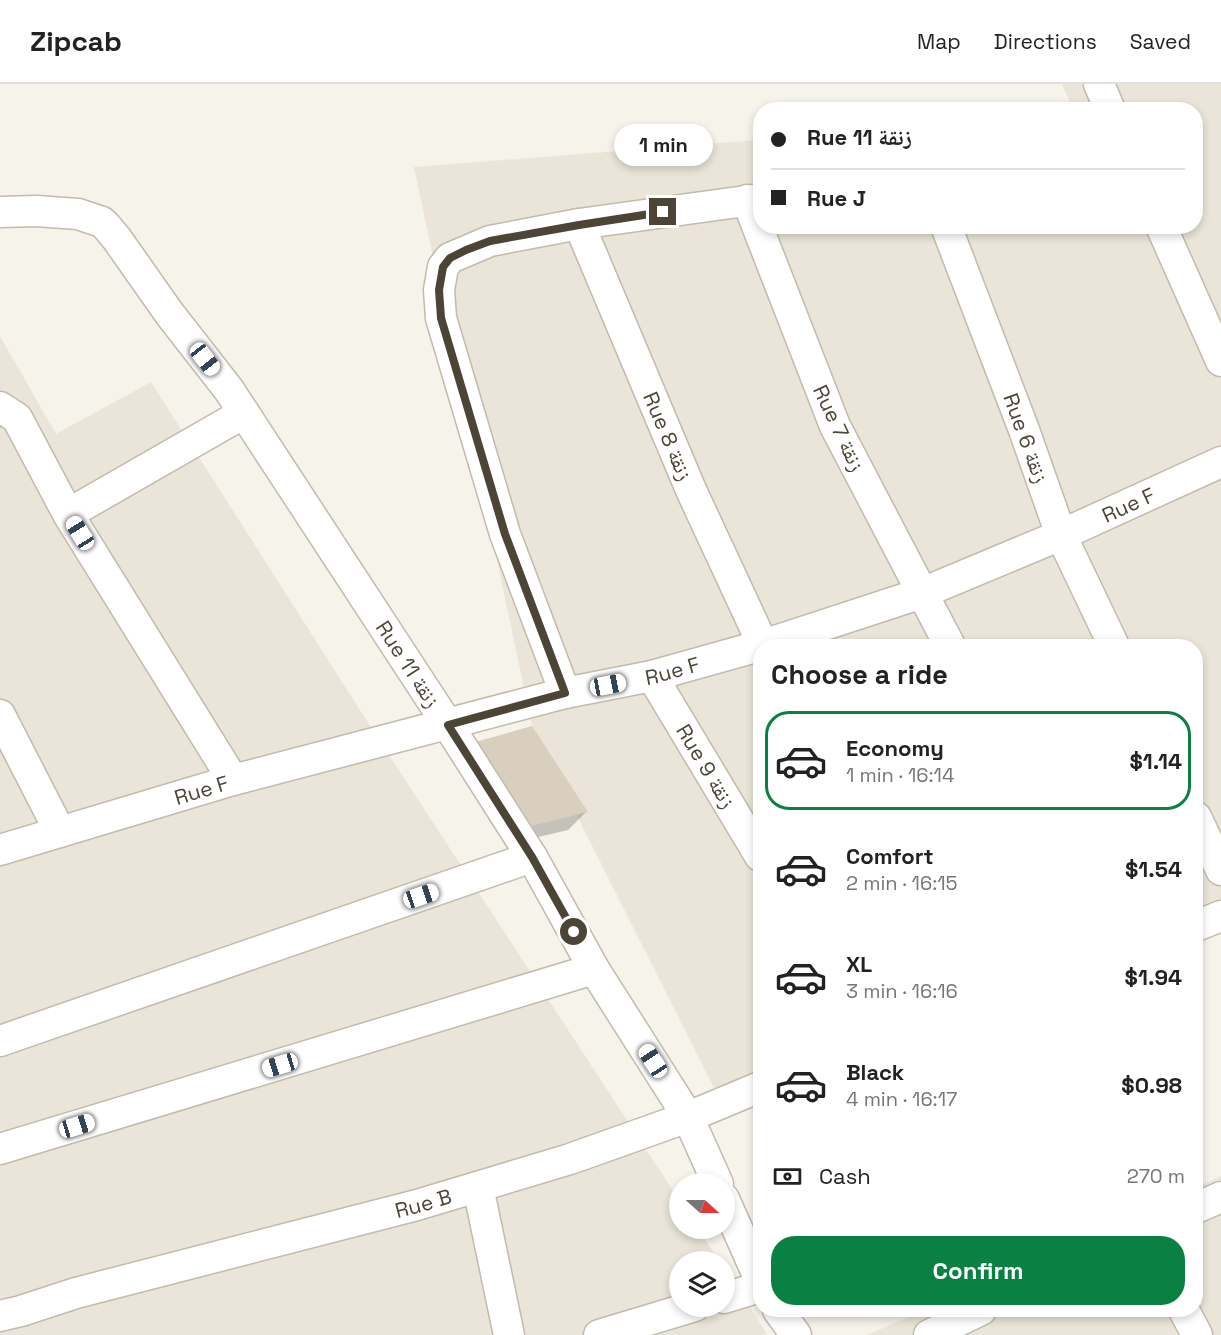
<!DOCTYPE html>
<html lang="en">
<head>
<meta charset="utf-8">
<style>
  :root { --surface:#fff; --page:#f2f2f2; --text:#222; --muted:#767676; --line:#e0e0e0; --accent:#0b8043 }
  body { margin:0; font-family:"Space Grotesk","Noto Naskh Arabic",sans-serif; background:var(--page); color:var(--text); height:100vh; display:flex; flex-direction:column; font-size:22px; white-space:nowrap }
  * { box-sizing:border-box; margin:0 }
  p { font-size:20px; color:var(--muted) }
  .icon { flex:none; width:33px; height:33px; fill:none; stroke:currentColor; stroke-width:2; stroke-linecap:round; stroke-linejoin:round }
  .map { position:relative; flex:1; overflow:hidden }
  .sheet { position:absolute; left:753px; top:555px; width:450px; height:678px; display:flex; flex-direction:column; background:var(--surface); border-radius:24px; box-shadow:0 3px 9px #0003 }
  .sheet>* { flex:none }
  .top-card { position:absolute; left:753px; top:18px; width:450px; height:132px; border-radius:24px; box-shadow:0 3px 9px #0003; display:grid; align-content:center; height:132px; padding:0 18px; background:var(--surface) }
  .needle { width:39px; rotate:111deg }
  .tools { position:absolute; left:669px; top:1089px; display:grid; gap:12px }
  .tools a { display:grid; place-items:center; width:66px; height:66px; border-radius:50%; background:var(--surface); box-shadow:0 3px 9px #0003; font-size:30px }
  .end { position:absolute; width:27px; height:27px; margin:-14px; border:8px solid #4b4437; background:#fff; box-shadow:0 0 0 3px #fff }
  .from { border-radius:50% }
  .bubble { position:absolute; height:42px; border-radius:21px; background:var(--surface); box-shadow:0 3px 9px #0003; font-size:20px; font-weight:800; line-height:42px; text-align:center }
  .car { position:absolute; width:18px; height:36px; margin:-18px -9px; border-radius:8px; box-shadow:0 0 4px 2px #0007; background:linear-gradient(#fff 24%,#345 0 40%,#fff 0 76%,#345 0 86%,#fff 0) }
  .top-card b { display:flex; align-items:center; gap:21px; height:57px; font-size:22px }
  .top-card b+b { border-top:2px solid var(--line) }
  .top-card i { width:15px; height:15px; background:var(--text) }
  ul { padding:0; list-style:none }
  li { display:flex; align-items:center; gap:18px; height:99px; margin:0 12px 9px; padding:0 6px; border:3px solid transparent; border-radius:24px }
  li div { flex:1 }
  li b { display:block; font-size:22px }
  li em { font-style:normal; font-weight:800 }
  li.on { border-color:var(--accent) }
  li>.icon { width:54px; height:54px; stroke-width:1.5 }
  h2 { padding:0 18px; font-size:27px; line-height:72px }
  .pay { display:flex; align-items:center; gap:15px; height:66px; padding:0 18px; font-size:22px }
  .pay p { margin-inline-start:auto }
  .primary-button { display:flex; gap:12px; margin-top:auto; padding:12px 18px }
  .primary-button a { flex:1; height:69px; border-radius:24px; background:var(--accent); color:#fff; font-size:24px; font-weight:800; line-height:69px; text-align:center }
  header { display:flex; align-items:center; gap:36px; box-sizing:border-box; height:84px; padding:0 30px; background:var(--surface); border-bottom:2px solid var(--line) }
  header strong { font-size:28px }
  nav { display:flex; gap:33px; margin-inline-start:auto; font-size:21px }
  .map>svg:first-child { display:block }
</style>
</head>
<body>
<header>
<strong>Zipcab</strong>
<nav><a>Map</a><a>Directions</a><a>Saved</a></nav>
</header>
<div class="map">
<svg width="1221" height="1251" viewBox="0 0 1221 1251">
  <rect width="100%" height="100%" fill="#f6f3ea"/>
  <g fill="#eae5d8">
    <path d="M1062 0H1221V830L1196 840V562H760V1003L721 1018 532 642 414 83 760 56V142H1196V26L1073 25Z"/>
    <path d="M0 252 56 350 151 298 372 645 679 1116 680 1144 698 1145 719 1177 680 1178V1222H724L725 1185 767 1250 762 1251H0Z"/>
    <path d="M1221 1092V1251H867L924 1226H1196V1104Z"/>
  </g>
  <path fill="#0003" d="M532 644 586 728 568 746 513 759Z"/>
  <path fill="#d8cfbf" d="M532 642 588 728 531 742 472 659Z"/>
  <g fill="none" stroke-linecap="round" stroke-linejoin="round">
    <g stroke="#c2bbac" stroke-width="33">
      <g id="minor">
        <path d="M1099 0 1110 26"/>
        <path d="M747 116 835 342 950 562"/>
        <path d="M0 128 36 127 78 130 102 138 107 143 117 155 169 229 229 306 448 641 532 773 594 885 688 1033 718 1100"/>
        <path d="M579 140 691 406 763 561"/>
        <path d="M946 142 1024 346 1061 451 1114 562"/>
        <path d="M1161 142 1221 277"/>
        <path d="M0 323 17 334 68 430 233 696"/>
        <path d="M68 430 244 329"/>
        <path d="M652 592 760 772"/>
        <path d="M565 609 505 450 441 234 439 206 443 183 450 174 490 157 579 140 760 115"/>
        <path d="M0 631 60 748"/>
        <path d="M1196 733 1221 786"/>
        <path id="s1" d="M0 766 233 696 565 609 652 592 763 561 922 509 1061 451 1221 378"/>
        <path d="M1196 842 1221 832"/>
        <path d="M0 957 532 773"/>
        <path d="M0 1065 594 885"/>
        <path d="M478 1103 509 1251"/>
        <path d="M724 1115 760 1196"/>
        <path d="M1196 1124 1221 1113"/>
        <path d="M724 1214 760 1203"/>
        <path d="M778 1226 796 1251"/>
        <path d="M1184 1226 1197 1251"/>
        <path id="s2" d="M0 1232 21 1227 76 1209 417 1121 570 1075 688 1033 760 1003"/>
        <path d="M599 1251 695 1222"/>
        <path d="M929 1251 981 1226"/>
      </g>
    </g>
    <use href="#minor" stroke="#fff" stroke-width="30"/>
  </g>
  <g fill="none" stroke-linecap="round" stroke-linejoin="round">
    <path stroke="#4b4437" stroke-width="8" d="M574 848 532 773 448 641 565 609 505 450 441 234 439 206 443 183 450 174 466 166 490 157 579 141 663 128"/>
  </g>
  <g text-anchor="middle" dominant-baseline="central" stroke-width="4.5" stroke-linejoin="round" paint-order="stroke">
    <g font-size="21" fill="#4b4437" stroke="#fff">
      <text transform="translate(839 344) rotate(65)">Rue 7 زنقة</text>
      <text transform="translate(668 352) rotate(67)">Rue 8 زنقة</text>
      <text transform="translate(1026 354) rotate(70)">Rue 6 زنقة</text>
      <text stroke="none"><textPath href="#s1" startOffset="1182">Rue F</textPath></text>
      <text transform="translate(408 580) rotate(57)">Rue 11 زنقة</text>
      <text stroke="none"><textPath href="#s1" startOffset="696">Rue F</textPath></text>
      <text transform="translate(706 682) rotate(59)">Rue 9 زنقة</text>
      <text stroke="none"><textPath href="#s1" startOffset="210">Rue F</textPath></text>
      <text stroke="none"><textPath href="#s2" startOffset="438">Rue B</textPath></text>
    </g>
  </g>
</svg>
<div class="tools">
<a><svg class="needle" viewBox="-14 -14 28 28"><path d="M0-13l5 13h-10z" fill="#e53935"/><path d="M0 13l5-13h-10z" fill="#767676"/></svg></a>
<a><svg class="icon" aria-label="layers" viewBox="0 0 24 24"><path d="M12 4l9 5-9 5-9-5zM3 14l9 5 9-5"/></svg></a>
</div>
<i class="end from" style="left:574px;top:848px"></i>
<i class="end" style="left:663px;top:128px"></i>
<div class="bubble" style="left:614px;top:40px;width:99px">1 min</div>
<i class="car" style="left:205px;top:275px;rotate:142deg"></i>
<i class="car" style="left:80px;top:449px;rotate:328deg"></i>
<i class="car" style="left:608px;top:601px;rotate:79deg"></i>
<i class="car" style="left:421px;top:812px;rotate:71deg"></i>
<i class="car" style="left:653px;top:977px;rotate:327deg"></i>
<i class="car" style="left:280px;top:981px;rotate:253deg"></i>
<i class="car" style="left:77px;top:1042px;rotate:73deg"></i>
<div class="top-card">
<b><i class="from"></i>Rue 11 زنقة</b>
<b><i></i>Rue J</b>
</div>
<section class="sheet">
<h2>Choose a ride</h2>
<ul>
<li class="on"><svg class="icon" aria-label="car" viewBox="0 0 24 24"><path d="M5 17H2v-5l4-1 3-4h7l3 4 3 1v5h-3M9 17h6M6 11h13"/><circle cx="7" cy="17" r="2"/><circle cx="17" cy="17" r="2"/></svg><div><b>Economy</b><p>1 min · 16:14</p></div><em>$1.14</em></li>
<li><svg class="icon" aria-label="car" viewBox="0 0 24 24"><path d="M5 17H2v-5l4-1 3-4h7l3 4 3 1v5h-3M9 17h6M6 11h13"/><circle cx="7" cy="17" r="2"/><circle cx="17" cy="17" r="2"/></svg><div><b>Comfort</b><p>2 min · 16:15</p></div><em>$1.54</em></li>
<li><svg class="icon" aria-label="car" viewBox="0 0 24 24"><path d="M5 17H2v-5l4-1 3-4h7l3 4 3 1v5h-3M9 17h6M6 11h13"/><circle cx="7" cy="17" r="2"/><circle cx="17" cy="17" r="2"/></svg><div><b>XL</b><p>3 min · 16:16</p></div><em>$1.94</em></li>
<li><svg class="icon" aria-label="car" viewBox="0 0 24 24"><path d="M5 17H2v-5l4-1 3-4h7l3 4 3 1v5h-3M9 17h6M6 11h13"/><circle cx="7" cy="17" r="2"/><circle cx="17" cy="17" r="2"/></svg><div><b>Black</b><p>4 min · 16:17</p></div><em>$0.98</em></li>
</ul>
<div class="pay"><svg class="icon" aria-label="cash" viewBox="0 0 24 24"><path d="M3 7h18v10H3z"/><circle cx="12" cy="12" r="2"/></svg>Cash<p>270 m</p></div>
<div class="primary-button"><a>Confirm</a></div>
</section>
</div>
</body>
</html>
